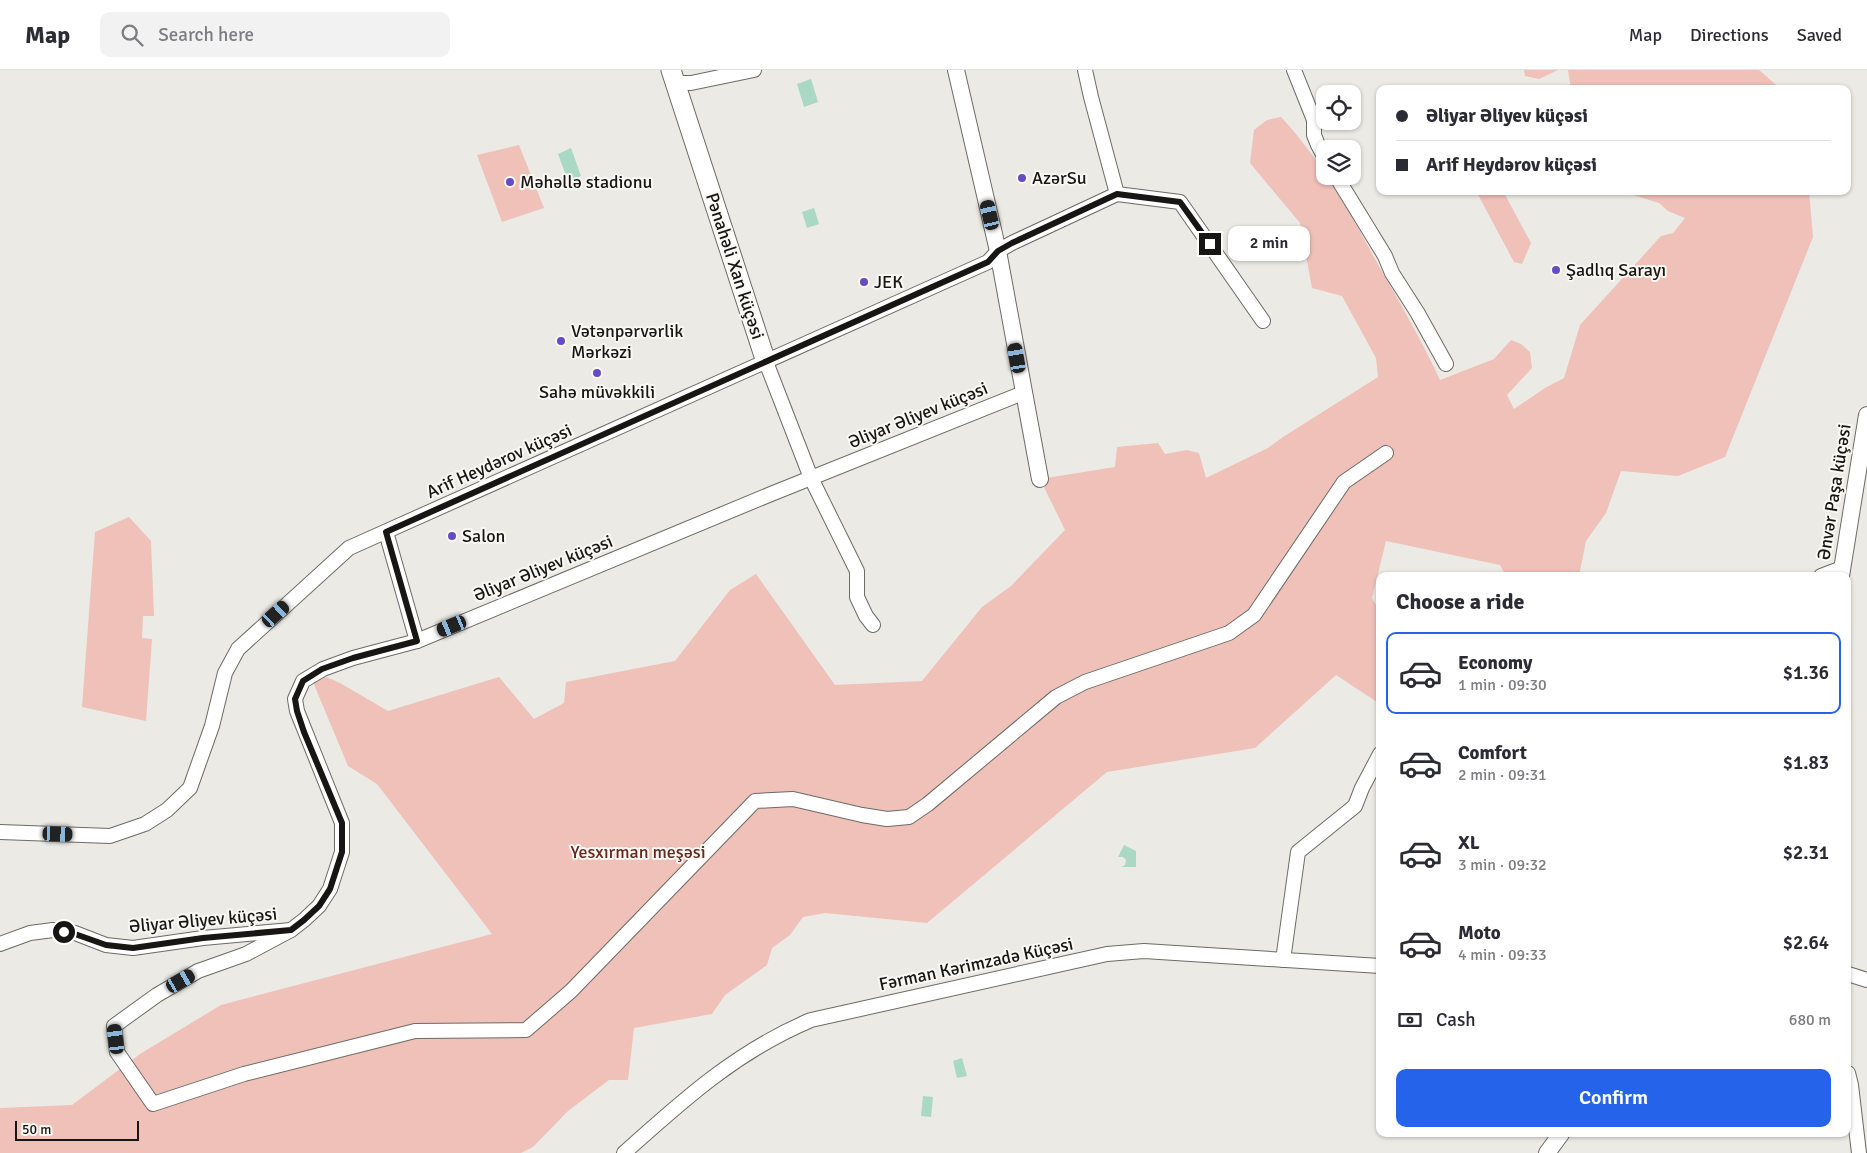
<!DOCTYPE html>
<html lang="en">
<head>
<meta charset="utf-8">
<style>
  :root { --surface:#fff; --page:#f2f2f3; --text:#2b2b33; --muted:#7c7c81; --line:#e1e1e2; --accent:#2563eb }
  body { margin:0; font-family:Signika,sans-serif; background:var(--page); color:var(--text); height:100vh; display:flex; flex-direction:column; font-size:19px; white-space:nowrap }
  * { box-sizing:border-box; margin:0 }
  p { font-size:16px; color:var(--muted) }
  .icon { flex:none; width:28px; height:28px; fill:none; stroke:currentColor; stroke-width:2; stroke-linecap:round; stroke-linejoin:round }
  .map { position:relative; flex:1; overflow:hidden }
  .side { position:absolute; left:1376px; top:502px; width:475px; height:565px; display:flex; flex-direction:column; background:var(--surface); border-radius:10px; box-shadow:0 1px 4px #0004 }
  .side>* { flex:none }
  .hud { position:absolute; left:1376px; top:15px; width:475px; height:110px; border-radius:10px; box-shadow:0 1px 4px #0004; display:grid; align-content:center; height:110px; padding:0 20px; background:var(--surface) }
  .tools { position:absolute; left:1316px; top:15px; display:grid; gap:10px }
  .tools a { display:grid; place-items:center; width:45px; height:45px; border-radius:10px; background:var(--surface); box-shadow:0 1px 4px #0004; font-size:25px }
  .scale { position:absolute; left:15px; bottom:12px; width:124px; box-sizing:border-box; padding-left:5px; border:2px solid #171614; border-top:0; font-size:14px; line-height:18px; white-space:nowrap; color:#171614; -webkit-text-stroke:4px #f9f8f2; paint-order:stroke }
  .end { position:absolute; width:22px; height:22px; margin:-11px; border:6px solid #171614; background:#fff; box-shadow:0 0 0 2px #fff }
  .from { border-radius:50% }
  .bubble { position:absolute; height:35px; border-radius:10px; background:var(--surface); box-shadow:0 1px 4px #0004; font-size:16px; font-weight:600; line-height:35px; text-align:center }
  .car { position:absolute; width:15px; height:30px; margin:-15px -8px; border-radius:6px; box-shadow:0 0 4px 1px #0007; background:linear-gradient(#222 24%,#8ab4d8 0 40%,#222 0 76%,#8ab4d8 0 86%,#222 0) }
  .hud b { display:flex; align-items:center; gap:18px; height:48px; font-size:19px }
  .hud b+b { border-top:1px solid var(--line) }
  .hud i { width:12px; height:12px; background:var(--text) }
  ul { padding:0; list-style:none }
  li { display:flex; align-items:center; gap:15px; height:82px; margin:0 10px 8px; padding:0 10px; border:2px solid transparent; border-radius:10px }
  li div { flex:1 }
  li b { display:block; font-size:19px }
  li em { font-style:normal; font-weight:600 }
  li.active { border-color:var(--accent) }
  li>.icon { width:45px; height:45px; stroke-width:1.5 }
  h2 { padding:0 20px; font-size:22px; line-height:60px }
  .pay { display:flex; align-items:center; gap:12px; height:55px; padding:0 20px; font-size:19px }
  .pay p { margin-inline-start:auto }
  .button { display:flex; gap:10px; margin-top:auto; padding:10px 20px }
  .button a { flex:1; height:58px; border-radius:10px; background:var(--accent); color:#fff; font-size:20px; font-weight:600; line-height:58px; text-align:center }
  header { display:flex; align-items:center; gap:30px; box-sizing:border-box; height:70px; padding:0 25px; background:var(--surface); border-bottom:1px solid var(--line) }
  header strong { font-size:24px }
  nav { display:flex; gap:28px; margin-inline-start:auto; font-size:18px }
  .search { width:350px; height:45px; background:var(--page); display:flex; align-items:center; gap:12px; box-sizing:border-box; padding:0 18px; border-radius:10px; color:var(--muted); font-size:19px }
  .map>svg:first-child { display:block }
</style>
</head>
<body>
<header>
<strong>Map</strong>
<div class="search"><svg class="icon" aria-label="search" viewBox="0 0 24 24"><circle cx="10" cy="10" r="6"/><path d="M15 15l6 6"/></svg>Search here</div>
<nav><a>Map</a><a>Directions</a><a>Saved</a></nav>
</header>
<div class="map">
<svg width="1867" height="1083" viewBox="0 0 1867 1083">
  <rect width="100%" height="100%" fill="#ebeae5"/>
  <g fill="#efc1b9">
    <path d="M1524 0H1558L1539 9 1525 6Z"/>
    <path d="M1568 0H1759L1781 19H1571Z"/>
    <path d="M1281 47C1322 91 1350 143 1379 196 1400 233 1422 271 1440 310L1494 289 1511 270 1521 274 1530 282 1532 298 1507 325 1514 339 1545 318 1564 308 1580 255 1661 166 1673 163 1685 148 1668 141 1659 133 1633 125 1632 121H1809L1813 167 1725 387 1678 406 1621 401 1606 443 1586 471 1579 506H1506L1500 495 1386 471 1372 528 1380 542V634L1336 605 1255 678 1107 702 927 853 825 843 803 847 790 865 772 878 767 895 725 925 712 944 634 958 628 1010H609L568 1041 533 1077 521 1083H0V1038L72 1035 140 984 221 935 492 864 377 714 348 696 313 612 324 606 340 613 388 641 499 607 534 649 564 633 566 612 675 591 730 520 756 504 835 615 922 611 982 537 1011 516 1065 460 1040 409 1115 397 1117 377 1158 373 1165 384 1187 380 1199 383 1206 408 1268 378 1283 367 1378 307 1376 288 1342 226 1312 218 1300 153 1250 93 1254 60 1267 50Z"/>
    <path d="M519 75 544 138 502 152 477 85Z"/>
    <path d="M1476 121H1503L1531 173 1522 194 1514 192Z"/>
    <path d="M129 447 151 471 154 546H143L142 568 152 569 146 651 82 637 95 462Z"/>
  </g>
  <g fill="#a9d8c5">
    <path d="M811 9 818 32 804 37 797 14Z"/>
    <path d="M571 78 581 106 568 111 558 84Z"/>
    <path d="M814 138 819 154 807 158 802 142Z"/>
    <path d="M1124 775 1136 781V797H1121L1125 795 1126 790 1123 787H1118Z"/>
    <path d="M962 988 967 1006 957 1008 953 991Z"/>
    <path d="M923 1026 933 1027 931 1047 921 1046Z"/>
  </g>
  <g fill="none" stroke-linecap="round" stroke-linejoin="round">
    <g stroke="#6c6b66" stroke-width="16">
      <g id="minor">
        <path d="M1085 0 1091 27 1117 124 1180 132 1263 251"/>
        <path d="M1294 0 1314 50V65L1318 75 1325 88"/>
        <path d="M676 13H691L754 0"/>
        <path d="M1336 106 1385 186 1392 203 1417 242 1446 294"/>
        <path d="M766 292 811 408 857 501V527L866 546 873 555"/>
        <path d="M386 462 417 571"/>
        <path d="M1821 506 1842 498"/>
        <path d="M0 762 110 766 145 754 167 740 190 718 212 656 225 603 238 579 349 478 988 192 998 181 1012 173 1117 124"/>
        <path d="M291 860 246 884 198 901 157 925 114 956 117 982 153 1034 244 1004 415 961 526 960 571 921 755 731 793 729 862 745 887 749 909 747 928 734 1056 627 1085 612 1229 563 1254 545 1344 412 1386 383"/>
        <path d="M0 874 30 863 53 860 75 863 106 875 133 878 203 868 291 860 304 850 319 836 330 819 342 782V753L297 641 295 629 303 611 323 599 353 588 417 571 771 424 1023 323"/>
        <path d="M1283 890 1298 782 1355 736 1362 718 1380 684"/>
        <path d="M1848 904 1867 910"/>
        <path d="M1848 1003 1851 1015 1859 1083"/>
        <path d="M624 1083C683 1030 737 981 811 950L1107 884 1144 881 1380 896"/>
      </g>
    </g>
    <g stroke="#6c6b66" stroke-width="18">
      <g id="tertiary">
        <path d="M956 0 998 181 1040 409"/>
        <path d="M1841 506 1867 345"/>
        <path d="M1547 1083 1561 1064"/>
      </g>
    </g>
    <g stroke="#6c6b66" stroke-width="21">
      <path id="secondary" d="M671 0 766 292"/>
    </g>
    <use href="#minor" stroke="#fff" stroke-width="14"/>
    <use href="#tertiary" stroke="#fff" stroke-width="16"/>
    <use href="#secondary" stroke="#fff" stroke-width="19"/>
  </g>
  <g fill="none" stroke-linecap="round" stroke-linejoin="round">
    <path stroke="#171614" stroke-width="6" d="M64 862 75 864 106 875 133 878 203 868 291 860 304 850 319 836 330 819 342 782V753L304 662 297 641 295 629 303 611 322 599 353 588 417 571 386 462 988 192 998 181 1012 173 1117 124 1180 132 1210 174"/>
  </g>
  <g fill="#654bc4" stroke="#f9f8f2" stroke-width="2">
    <circle cx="1022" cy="108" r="5"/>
    <circle cx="510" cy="112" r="5"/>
    <circle cx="1556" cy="200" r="5"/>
    <circle cx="864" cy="212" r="5"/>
    <circle cx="561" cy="271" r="5"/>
    <circle cx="597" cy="303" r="5"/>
    <circle cx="452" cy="466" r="5"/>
  </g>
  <g text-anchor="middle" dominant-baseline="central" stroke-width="4" stroke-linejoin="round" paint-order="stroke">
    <g font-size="18" fill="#171614" stroke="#f9f8f2" text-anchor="start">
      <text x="1032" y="108">AzərSu</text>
      <text x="520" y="112">Məhəllə stadionu</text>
      <text x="1566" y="200">Şadlıq Sarayı</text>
      <text x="874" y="212">JEK</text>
      <text x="571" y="261">Vətənpərvərlik<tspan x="571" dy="21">Mərkəzi</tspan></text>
      <text x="597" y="322" text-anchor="middle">Sahə müvəkkili</text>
      <text x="462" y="466">Salon</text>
    </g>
    <g font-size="18" fill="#171614" stroke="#f9f8f2">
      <text transform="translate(735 196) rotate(72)">Pənahəli Xan küçəsi</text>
      <text transform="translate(918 345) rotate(-22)">Əliyar Əliyev küçəsi</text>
      <text transform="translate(499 391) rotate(-24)">Arif Heydərov küçəsi</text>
      <text transform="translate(1834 422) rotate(-81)">Ənvər Paşa küçəsi</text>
      <text transform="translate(543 498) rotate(-22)">Əliyar Əliyev küçəsi</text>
      <text transform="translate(203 850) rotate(-5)">Əliyar Əliyev küçəsi</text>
      <text transform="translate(976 894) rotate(-12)">Fərman Kərimzadə Küçəsi</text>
    </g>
    <g font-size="18" fill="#642a21" stroke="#f9f8f2">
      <text x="638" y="782">Yesxırman meşəsi</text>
    </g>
  </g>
</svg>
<div class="tools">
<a><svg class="icon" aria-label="locate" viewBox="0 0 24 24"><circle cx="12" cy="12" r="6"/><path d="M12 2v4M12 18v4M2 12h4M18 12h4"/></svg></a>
<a><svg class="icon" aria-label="layers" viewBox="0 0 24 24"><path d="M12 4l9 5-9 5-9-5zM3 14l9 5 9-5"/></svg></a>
</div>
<div class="scale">50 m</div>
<i class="end from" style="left:64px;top:862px"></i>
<i class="end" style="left:1210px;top:174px"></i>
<div class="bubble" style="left:1228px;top:156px;width:82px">2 min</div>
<i class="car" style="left:990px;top:145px;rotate:347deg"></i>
<i class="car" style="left:1017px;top:288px;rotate:350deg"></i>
<i class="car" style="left:276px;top:544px;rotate:48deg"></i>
<i class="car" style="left:452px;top:556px;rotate:248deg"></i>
<i class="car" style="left:58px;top:764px;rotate:92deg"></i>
<i class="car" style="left:181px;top:911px;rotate:60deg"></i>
<i class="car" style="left:116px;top:969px;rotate:353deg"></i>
<div class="hud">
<b><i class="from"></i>Əliyar Əliyev küçəsi</b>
<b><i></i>Arif Heydərov küçəsi</b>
</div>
<section class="side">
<h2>Choose a ride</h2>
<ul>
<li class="active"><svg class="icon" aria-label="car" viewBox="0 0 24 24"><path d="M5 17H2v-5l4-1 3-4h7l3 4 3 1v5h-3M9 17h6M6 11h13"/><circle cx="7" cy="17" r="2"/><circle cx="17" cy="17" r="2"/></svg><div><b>Economy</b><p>1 min · 09:30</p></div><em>$1.36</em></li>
<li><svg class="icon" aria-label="car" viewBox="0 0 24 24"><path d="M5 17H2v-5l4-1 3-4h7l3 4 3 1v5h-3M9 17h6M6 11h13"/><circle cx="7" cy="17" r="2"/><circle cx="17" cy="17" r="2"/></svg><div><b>Comfort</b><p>2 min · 09:31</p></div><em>$1.83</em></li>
<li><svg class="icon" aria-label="car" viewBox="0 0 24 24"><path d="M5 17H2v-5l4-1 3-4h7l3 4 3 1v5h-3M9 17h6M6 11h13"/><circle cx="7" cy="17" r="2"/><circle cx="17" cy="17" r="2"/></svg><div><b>XL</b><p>3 min · 09:32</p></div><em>$2.31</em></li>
<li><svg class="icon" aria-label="car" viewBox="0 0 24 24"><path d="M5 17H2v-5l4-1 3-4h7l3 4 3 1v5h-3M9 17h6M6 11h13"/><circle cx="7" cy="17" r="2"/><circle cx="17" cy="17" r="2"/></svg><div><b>Moto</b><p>4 min · 09:33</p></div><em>$2.64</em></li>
</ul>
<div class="pay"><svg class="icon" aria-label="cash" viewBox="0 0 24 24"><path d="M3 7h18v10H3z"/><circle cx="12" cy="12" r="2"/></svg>Cash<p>680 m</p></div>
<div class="button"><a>Confirm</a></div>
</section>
</div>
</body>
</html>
